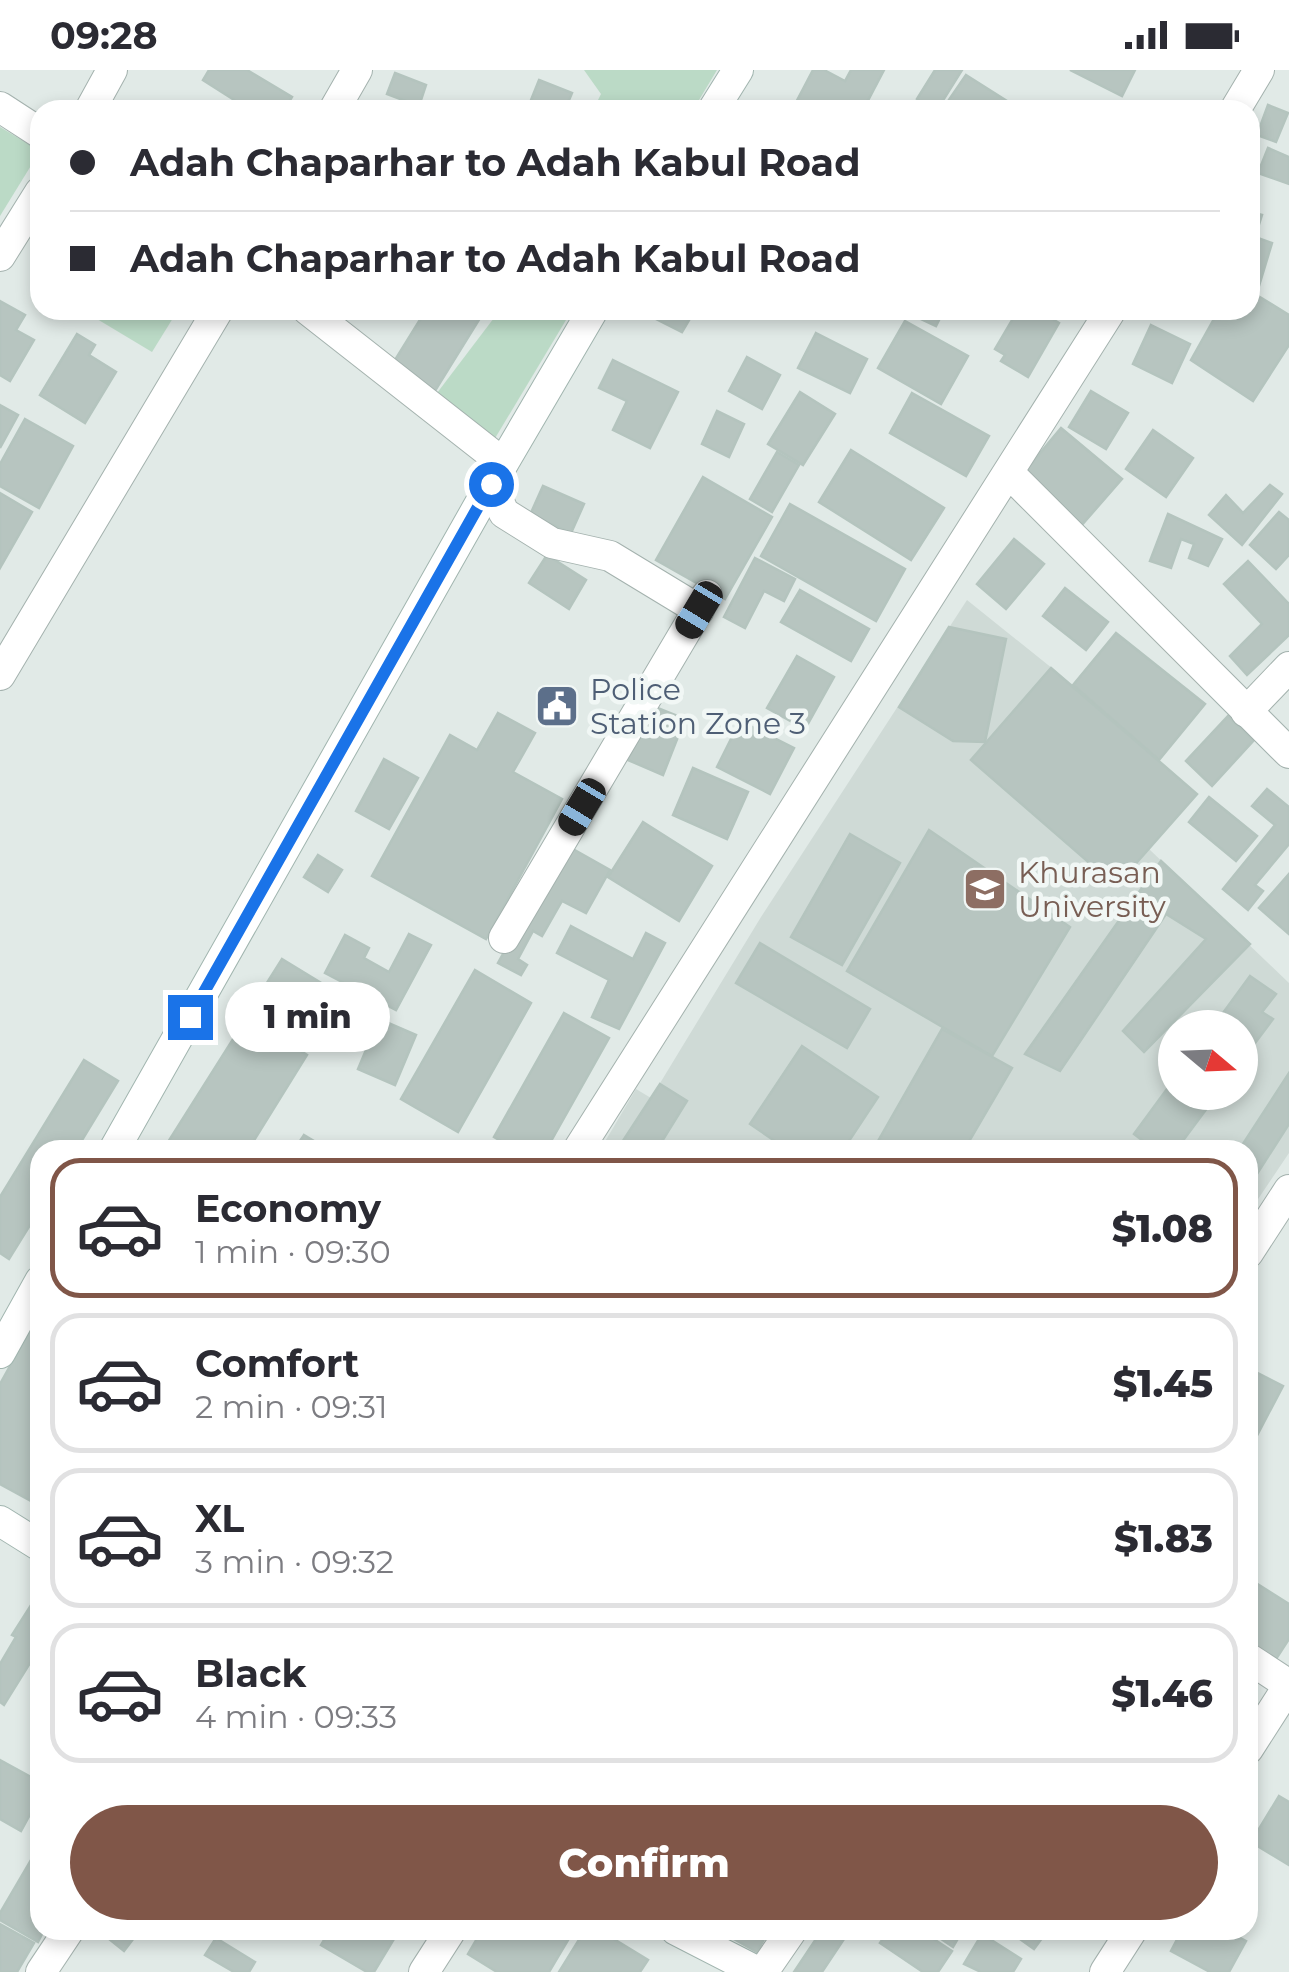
<!DOCTYPE html>
<html lang="en">
<head>
<meta charset="utf-8">
<style>
  :root { --surface:#fff; --page:#f7f7f7; --text:#2b2b33; --muted:#7c7c81; --line:#e1e1e2; --accent:#805648 }
  body { margin:0; font-family:Montserrat,sans-serif; background:var(--page); color:var(--text); height:100vh; display:flex; flex-direction:column; font-size:38px; white-space:nowrap }
  * { box-sizing:border-box; margin:0 }
  p { font-size:32px; color:var(--muted) }
  .icon { flex:none; width:55px; height:55px; fill:none; stroke:currentColor; stroke-width:2; stroke-linecap:round; stroke-linejoin:round }
  .map { position:relative; flex:1; overflow:hidden }
  .drawer { position:absolute; left:30px; top:1070px; width:1228px; height:800px; display:flex; flex-direction:column; background:var(--surface); border-radius:30px; box-shadow:0 5px 15px #0003 }
  .drawer>* { flex:none }
  .guide { position:absolute; left:30px; top:30px; width:1230px; height:220px; border-radius:30px; box-shadow:0 5px 15px #0003; display:grid; align-content:center; height:220px; padding:0 40px; background:var(--surface) }
  .needle { width:65px; rotate:109deg }
  .controls { position:absolute; left:1158px; top:940px; display:grid; gap:20px }
  .controls a { display:grid; place-items:center; width:100px; height:100px; border-radius:50%; background:var(--surface); box-shadow:0 5px 15px #0003; font-size:50px }
  .end { position:absolute; width:45px; height:45px; margin:-22px; border:12px solid #1a73e8; background:#fff; box-shadow:0 0 0 5px #fff }
  .from { border-radius:50% }
  .bubble { position:absolute; height:70px; border-radius:35px; background:var(--surface); box-shadow:0 5px 15px #0003; font-size:32px; font-weight:800; line-height:70px; text-align:center }
  .car { position:absolute; width:30px; height:60px; margin:-30px -15px; border-radius:12px; box-shadow:0 0 8px 2px #0007; background:linear-gradient(#222 24%,#8ab4d8 0 40%,#222 0 76%,#8ab4d8 0 86%,#222 0) }
  .guide b { display:flex; align-items:center; gap:35px; height:95px; font-size:38px }
  .guide b+b { border-top:2px solid var(--line) }
  .guide i { width:25px; height:25px; background:var(--text) }
  ul { padding:18px 0 0; list-style:none }
  li { display:flex; align-items:center; gap:30px; height:140px; margin:0 20px 15px; padding:0 20px; border:5px solid var(--line); border-radius:30px }
  li div { flex:1 }
  li b { display:block; font-size:38px }
  li em { font-style:normal; font-weight:800 }
  li.active { border-color:var(--accent) }
  li>.icon { width:90px; height:90px; stroke-width:1.5 }
  .cta { display:flex; gap:20px; margin-top:auto; padding:20px 40px }
  .cta a { flex:1; height:115px; border-radius:60px; background:var(--accent); color:#fff; font-size:40px; font-weight:800; line-height:115px; text-align:center }
  .status { display:flex; justify-content:space-between; align-items:center; height:70px; padding:0 50px; background:var(--surface); direction:ltr }
  .status svg { height:28px; fill:currentColor }
  .map>svg:first-child { display:block }
</style>
</head>
<body>
<div class="status"><b>09:28</b><svg viewBox="0 0 49 12"><path d="M0 12V9h3v3zM5 12V6h3v6zM10 12V3h3v9zM15 12V0h3v12zM26 1h20v11H26zM47 4h2v5h-2z"/></svg></div>
<div class="map">
<svg width="1289" height="1902" viewBox="0 0 1289 1902">
  <rect width="100%" height="100%" fill="#e1eae7"/>
  <path fill="#cfdad6" fill-rule="evenodd" d="M967 530 1073 615 1197 724 1149 779 1289 913V1083L1248 1144V1080H600L636 1019 651 1028 761 847ZM1175 958H1240V1022H1175Z"/>
  <g fill="#bbdac6">
    <path d="M584 0H717L693 40H593L601 24Z"/>
    <path d="M0 57 40 81 0 146Z"/>
    <path d="M82 240H178L152 282Z"/>
    <path d="M500 240H572L494 370 434 327Z"/>
  </g>
  <g fill="#b7c5c0" stroke="#b4c4be" stroke-width="2.5">
    <path d="M209 0H247L292 27 284 40H250L203 10Z"/>
    <path d="M813 0H824L845 11 851 0H884L863 40H792Z"/>
    <path d="M935 0H962L937 40H933L917 29Z"/>
    <path d="M1070 0H1135L1122 26Z"/>
    <path d="M395 3 426 15 419 36 387 24Z"/>
    <path d="M966 5 1021 40H942Z"/>
    <path d="M539 10 572 23 565 40H527Z"/>
    <path d="M1268 35 1288 43 1276 72 1257 65Z"/>
    <path d="M1268 78 1289 87V114L1258 103Z"/>
    <path d="M1250 142 1262 145 1255 167 1272 173 1259 216 1250 213Z"/>
    <path d="M1250 221 1289 245V275L1253 331 1191 290 1219 240H1250Z"/>
    <path d="M0 231 25 245 16 260 34 270 10 311 0 305Z"/>
    <path d="M426 240H485L433 324 390 298Z"/>
    <path d="M653 240H695L682 262 650 246Z"/>
    <path d="M902 240H944L936 256Z"/>
    <path d="M1018 240H1037L1059 253 1028 307 1001 291 1005 285 995 279Z"/>
    <path d="M905 251 968 286 941 334 878 298Z"/>
    <path d="M1151 255 1190 274 1172 313 1133 294Z"/>
    <path d="M816 263 867 289 850 323 798 298Z"/>
    <path d="M77 264 95 275 89 285 116 302 85 353 40 325Z"/>
    <path d="M747 287 780 305 762 339 729 321Z"/>
    <path d="M613 290 678 322 650 378 613 360 627 331 599 318Z"/>
    <path d="M1091 321 1128 343 1106 379 1069 357Z"/>
    <path d="M800 322 835 344 803 395 768 374Z"/>
    <path d="M912 323 989 366 966 406 890 363Z"/>
    <path d="M0 335 18 345 0 378Z"/>
    <path d="M717 341 744 354 729 387 702 374Z"/>
    <path d="M25 349 73 376 39 438 0 416V394Z"/>
    <path d="M1061 358 1122 409 1080 457 1020 407Z"/>
    <path d="M1153 360 1193 388 1166 427 1126 399Z"/>
    <path d="M851 380 944 438 911 490 819 432Z"/>
    <path d="M777 382 799 395 772 442 750 429Z"/>
    <path d="M703 407 772 447 725 529 656 490Z"/>
    <path d="M1270 415 1282 424 1242 475 1209 445 1226 425 1243 443Z"/>
    <path d="M543 416 584 434 571 463 530 445Z"/>
    <path d="M0 423 32 442 0 498Z"/>
    <path d="M790 434 905 499 876 551 761 486Z"/>
    <path d="M1279 442 1289 450V485L1276 499 1250 475Z"/>
    <path d="M1168 444 1222 469 1208 496 1189 488 1194 474 1181 469 1171 498 1150 491Z"/>
    <path d="M1014 469 1044 494 1006 539 977 514Z"/>
    <path d="M547 485 586 510 569 539 529 513Z"/>
    <path d="M755 488 795 509 784 531 764 521 745 558 724 547Z"/>
    <path d="M1248 491 1289 534V565L1247 605 1230 586 1262 554 1224 514Z"/>
    <path d="M1065 518 1108 552 1086 580 1043 546Z"/>
    <path d="M800 520 869 559 851 591 781 552Z"/>
    <path d="M949 557 1006 569 985 672 953 671 899 637Z"/>
    <path d="M1116 563 1205 634 1159 690 1073 615Z"/>
    <path d="M797 586 834 607 805 659 767 638Z"/>
    <path d="M1051 598 1197 724 1116 816 971 690Z"/>
    <path d="M650 635 685 649 663 705 628 690Z"/>
    <path d="M498 643 535 663 513 702 562 729 486 869 372 806 450 665 477 680Z"/>
    <path d="M1228 646 1254 670 1212 716 1186 691Z"/>
    <path d="M740 651 794 678 770 724 717 697Z"/>
    <path d="M384 689 418 708 389 759 356 741Z"/>
    <path d="M693 698 748 722 727 769 673 745Z"/>
    <path d="M1267 719 1289 737V774L1255 815 1263 821 1248 840 1223 819 1275 755 1252 736Z"/>
    <path d="M1209 727 1257 766 1236 791 1189 752Z"/>
    <path d="M643 752 712 796 679 851 608 807Z"/>
    <path d="M929 760 1070 857 992 986 847 901Z"/>
    <path d="M850 764 900 793 842 895 791 867Z"/>
    <path d="M564 774 610 800 586 843 562 831 542 866 533 861 518 889 527 895 521 905 498 893Z"/>
    <path d="M318 785 342 800 328 822 304 807Z"/>
    <path d="M1161 791 1250 874 1144 982 1123 961 1206 869 1166 844 1060 1001 1025 984Z"/>
    <path d="M1289 804V864L1259 838Z"/>
    <path d="M571 856 633 889 646 863 665 873 619 959 592 947 609 910 557 883Z"/>
    <path d="M409 864 431 875 396 940 325 903 345 865 369 878 364 888 389 902Z"/>
    <path d="M760 873 870 939 847 978 736 913Z"/>
    <path d="M282 889 326 916 307 947 263 919Z"/>
    <path d="M475 900 531 933 458 1062 401 1029Z"/>
    <path d="M1250 906 1276 924 1262 942 1273 949 1240 993V958H1212Z"/>
    <path d="M564 943 609 968 546 1080H517L494 1067Z"/>
    <path d="M247 947 307 985 248 1080H163Z"/>
    <path d="M379 949 416 965 395 1015 358 999Z"/>
    <path d="M942 959 1012 998 964 1080H873Z"/>
    <path d="M802 976 878 1027 843 1080H788L750 1054Z"/>
    <path d="M84 990 118 1011 76 1080H40V1139L9 1189 0 1183V1127Z"/>
    <path d="M1289 1003V1054L1248 1118V1080H1239Z"/>
    <path d="M1175 1008V1022H1219L1176 1080H1155L1134 1064Z"/>
    <path d="M660 1014 687 1031 659 1076 666 1080H617Z"/>
    <path d="M304 1065 329 1080H294Z"/>
    <path d="M39 1244H40V1436L0 1414V1314Z"/>
    <path d="M1248 1298 1283 1316 1252 1375 1248 1373Z"/>
    <path d="M1248 1508 1289 1534V1569L1276 1589 1248 1571Z"/>
    <path d="M40 1521V1577L4 1635 0 1632V1594L16 1567 12 1565Z"/>
    <path d="M0 1690 40 1712V1726L21 1761 0 1749Z"/>
    <path d="M1279 1726 1289 1732V1795L1251 1772Z"/>
    <path d="M34 1785 40 1788V1860H44L38 1872 0 1850V1843Z"/>
    <path d="M0 1854 34 1873 17 1902H0Z"/>
    <path d="M115 1860H140L124 1881 108 1868Z"/>
    <path d="M330 1860H390L397 1864 374 1902H367L321 1875Z"/>
    <path d="M482 1860H574L549 1902H497L468 1884Z"/>
    <path d="M585 1860H599L648 1890 640 1902H559Z"/>
    <path d="M718 1860H769L757 1882Z"/>
    <path d="M822 1860H850L822 1902H794Z"/>
    <path d="M889 1860H920L952 1881 938 1902H923L880 1873Z"/>
    <path d="M928 1860H963L953 1877Z"/>
    <path d="M1007 1860H1048L1034 1879Z"/>
    <path d="M1182 1860H1225L1246 1871 1229 1902H1210L1171 1881Z"/>
    <path d="M982 1864 1021 1889 1013 1902H981L964 1894Z"/>
    <path d="M216 1868 255 1892 249 1902H234L205 1885Z"/>
  </g>
  <g fill="none" stroke-linecap="round" stroke-linejoin="round">
    <g stroke="#a4b2ae" stroke-width="32">
      <g id="minor">
        <path d="M0 37 40 63"/>
        <path d="M90 40 112 0"/>
        <path d="M334 40 357 0"/>
        <path d="M1235 40 1259 0"/>
        <path d="M0 186 40 122"/>
        <path d="M308 240 503 393"/>
        <path d="M1010 404 1289 683"/>
        <path d="M491 414 504 443 552 473 610 486 699 540"/>
        <path d="M0 605 218 240"/>
        <path d="M1246 642 1289 597"/>
        <path d="M504 868 707 525"/>
        <path d="M578 1080 1111 240"/>
        <path d="M1248 1183 1289 1120"/>
        <path d="M1248 1588 1289 1615"/>
        <path d="M1248 1679 1289 1615"/>
        <path d="M41 1902 69 1860"/>
        <path d="M424 1902 451 1860"/>
        <path d="M763 1902 792 1860"/>
        <path d="M1105 1902 1132 1860"/>
      </g>
    </g>
    <g stroke="#a1b5af" stroke-width="32">
      <g id="secondary">
        <path d="M713 40 738 0"/>
        <path d="M114 1080 491 414 593 240"/>
        <path d="M0 1283 40 1211"/>
        <path d="M0 1451 40 1476"/>
        <path d="M676 1860 758 1902"/>
      </g>
    </g>
    <use href="#minor" stroke="#fff" stroke-width="30"/>
    <use href="#secondary" stroke="#fff" stroke-width="30"/>
  </g>
  <g fill="none" stroke-linecap="round" stroke-linejoin="round">
    <path stroke="#1a73e8" stroke-width="12" d="M190 947 491 414"/>
  </g>
  <defs>
    <g id="civic-square" transform="scale(2.25)"><rect x="-9" y="-9" width="18" height="18" rx="4" fill="#5c6f8a" stroke="#f1f7f5"/><path d="M-.6-6.5H3V-4.5H.6V-3L4-1V1h2V6H-6V1h2V-1L-.6-3ZM-1.2 2.5V6h2.4V2.5Z" fill="#fff"/></g>
    <g id="university-square" transform="scale(2.25)"><rect x="-9" y="-9" width="18" height="18" rx="4" fill="#8d6e63" stroke="#f1f7f5"/><path d="M0-5L7-2L0 1L-7-2ZM-4 1L0 2.5L4 1V4Q0 6-4 4Z" fill="#fff"/></g>
  </defs>
  <g fill-rule="evenodd">
    <use href="#civic-square" x="557" y="636"/>
    <use href="#university-square" x="985" y="819"/>
  </g>
  <g text-anchor="middle" dominant-baseline="central" stroke-width="9" stroke-linejoin="round" paint-order="stroke">
    <g font-size="30" fill="#4e5e75" stroke="#f1f7f5" text-anchor="start">
      <text x="590" y="619">Police<tspan x="590" dy="34">Station Zone 3</tspan></text>
    </g>
    <g font-size="30" fill="#785e54" stroke="#f1f7f5" text-anchor="start">
      <text x="1018" y="802">Khurasan<tspan x="1018" dy="34">University</tspan></text>
    </g>
  </g>
</svg>
<div class="controls">
<a><svg class="needle" viewBox="-14 -14 28 28"><path d="M0-13l5 13h-10z" fill="#e53935"/><path d="M0 13l5-13h-10z" fill="#7c7c81"/></svg></a>
</div>
<i class="end from" style="left:491px;top:414px"></i>
<i class="end" style="left:190px;top:947px"></i>
<div class="bubble" style="left:225px;top:912px;width:165px">1 min</div>
<i class="car" style="left:699px;top:540px;rotate:211deg"></i>
<i class="car" style="left:582px;top:737px;rotate:211deg"></i>
<div class="guide">
<b><i class="from"></i>Adah Chaparhar to Adah Kabul Road</b>
<b><i></i>Adah Chaparhar to Adah Kabul Road</b>
</div>
<section class="drawer">
<ul>
<li class="active"><svg class="icon" aria-label="car" viewBox="0 0 24 24"><path d="M5 17H2v-5l4-1 3-4h7l3 4 3 1v5h-3M9 17h6M6 11h13"/><circle cx="7" cy="17" r="2"/><circle cx="17" cy="17" r="2"/></svg><div><b>Economy</b><p>1 min · 09:30</p></div><em>$1.08</em></li>
<li><svg class="icon" aria-label="car" viewBox="0 0 24 24"><path d="M5 17H2v-5l4-1 3-4h7l3 4 3 1v5h-3M9 17h6M6 11h13"/><circle cx="7" cy="17" r="2"/><circle cx="17" cy="17" r="2"/></svg><div><b>Comfort</b><p>2 min · 09:31</p></div><em>$1.45</em></li>
<li><svg class="icon" aria-label="car" viewBox="0 0 24 24"><path d="M5 17H2v-5l4-1 3-4h7l3 4 3 1v5h-3M9 17h6M6 11h13"/><circle cx="7" cy="17" r="2"/><circle cx="17" cy="17" r="2"/></svg><div><b>XL</b><p>3 min · 09:32</p></div><em>$1.83</em></li>
<li><svg class="icon" aria-label="car" viewBox="0 0 24 24"><path d="M5 17H2v-5l4-1 3-4h7l3 4 3 1v5h-3M9 17h6M6 11h13"/><circle cx="7" cy="17" r="2"/><circle cx="17" cy="17" r="2"/></svg><div><b>Black</b><p>4 min · 09:33</p></div><em>$1.46</em></li>
</ul>
<div class="cta"><a>Confirm</a></div>
</section>
</div>
</body>
</html>
